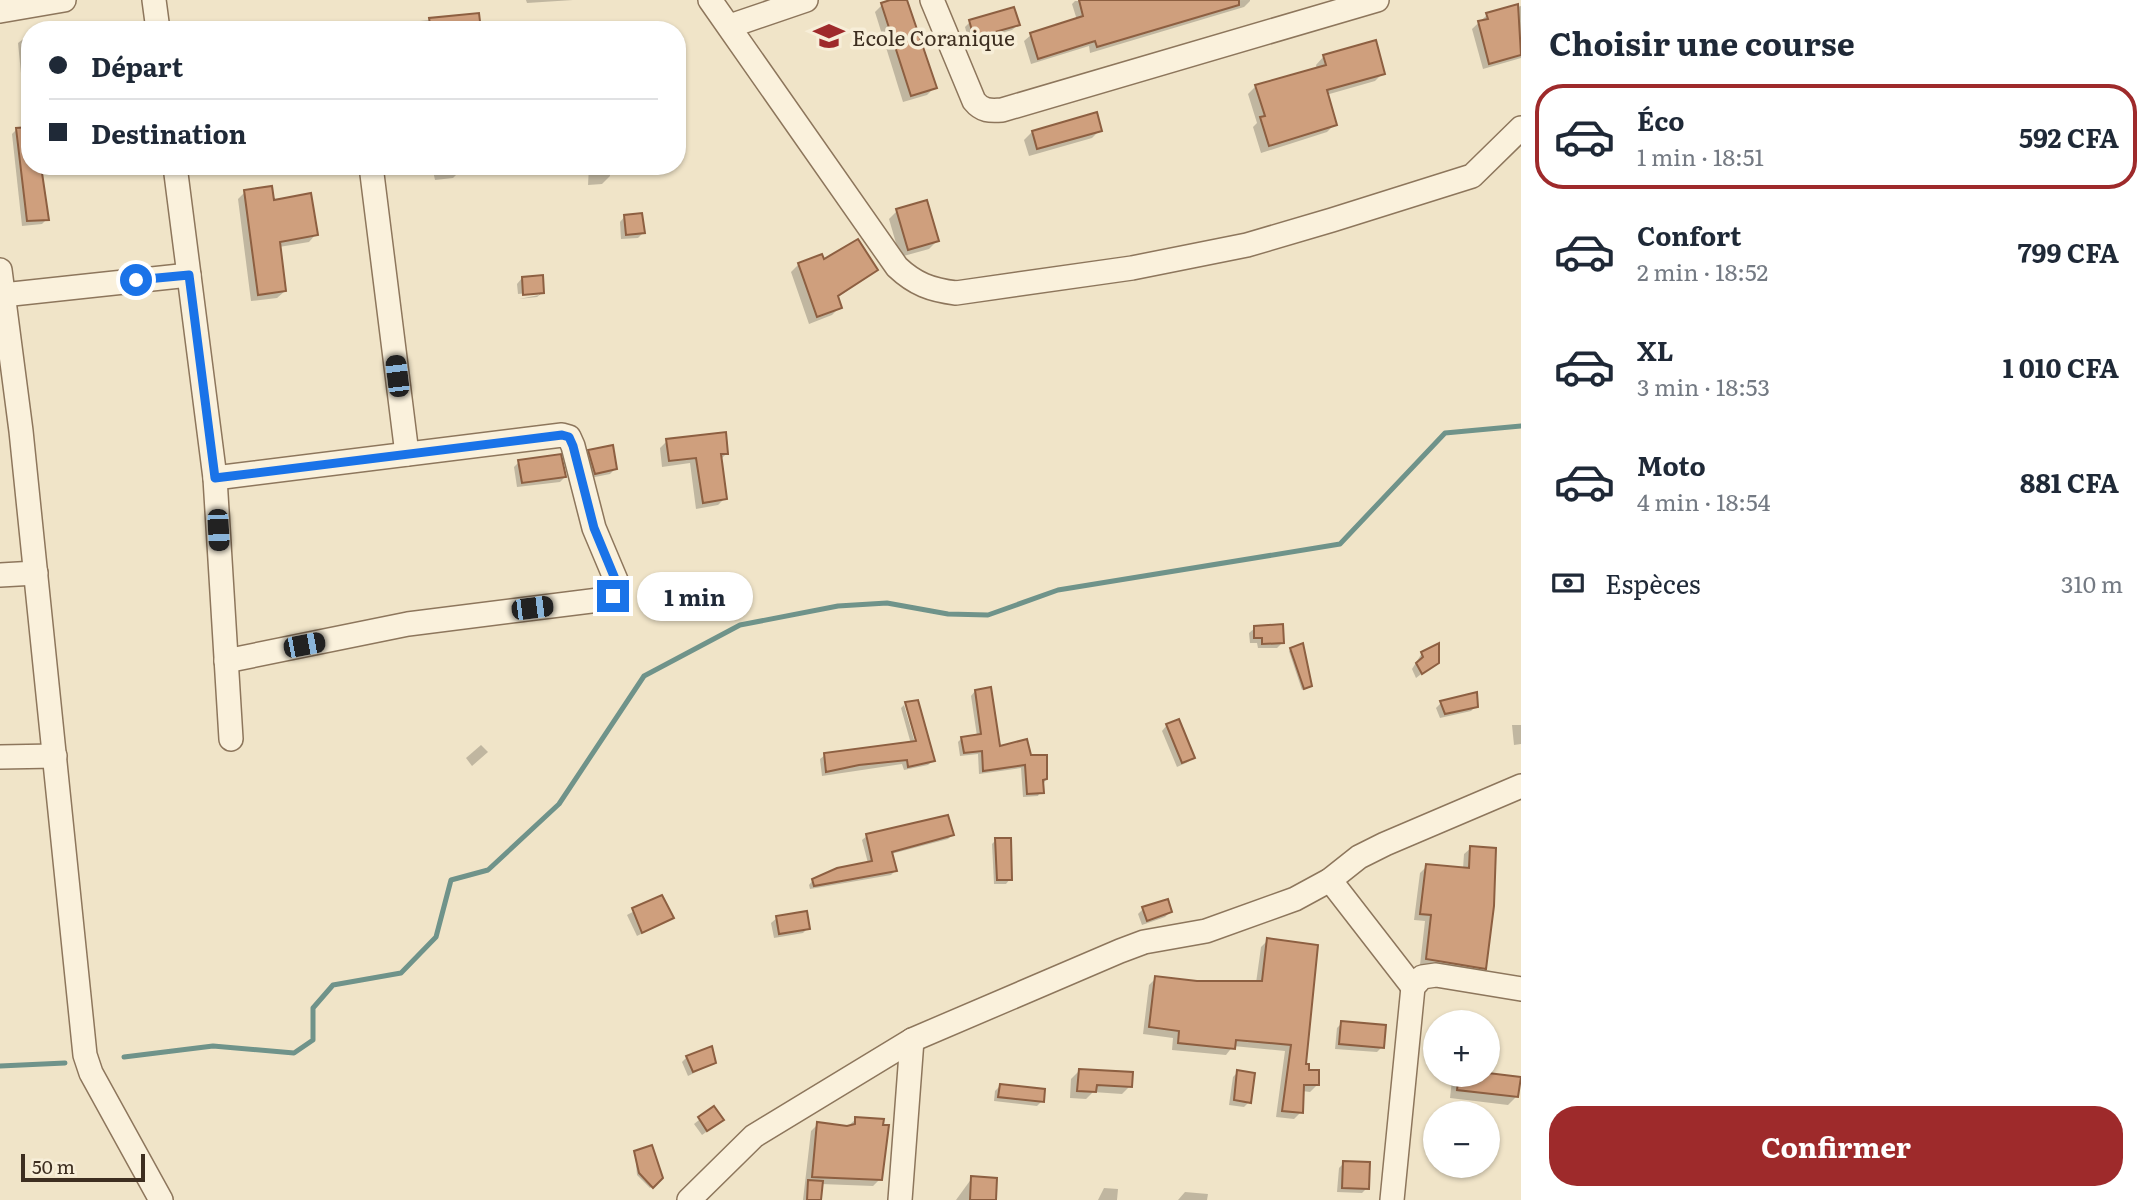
<!DOCTYPE html>
<html lang="fr">
<head>
<meta charset="utf-8">
<style>
  :root { --surface:#fff; --page:#f2f2f3; --text:#1f2937; --muted:#747a83; --line:#e0e1e3; --accent:#9e2a2b }
  body { margin:0; font-family:Literata,serif; background:var(--page); color:var(--text); height:100vh; display:flex; flex-direction:column; font-size:26px; white-space:nowrap }
  * { box-sizing:border-box; margin:0 }
  p { font-size:23px; color:var(--muted) }
  .icon { flex:none; width:38px; height:38px; fill:none; stroke:currentColor; stroke-width:2; stroke-linecap:round; stroke-linejoin:round }
  .map { position:relative; flex:1; overflow:hidden }
  .sheet { display:flex; flex-direction:column; background:var(--surface); width:630px }
  .sheet>* { flex:none }
  .hud { position:absolute; left:21px; top:21px; width:665px; height:154px; border-radius:28px; box-shadow:0 2px 5px #0004; display:grid; align-content:center; height:154px; padding:0 28px; background:var(--surface) }
  .controls { position:absolute; left:1423px; top:1010px; display:grid; gap:14px }
  .controls a { display:grid; place-items:center; width:77px; height:77px; border-radius:50%; background:var(--surface); box-shadow:0 2px 5px #0004; font-size:35px }
  .scale { position:absolute; left:21px; bottom:18px; width:124px; box-sizing:border-box; padding-left:7px; border:4px solid #3d2e20; border-top:0; font-size:19px; line-height:24px; white-space:nowrap; color:#3d2e20; -webkit-text-stroke:5px #f7eed8; paint-order:stroke }
  .end { position:absolute; width:32px; height:32px; margin:-16px; border:9px solid #1a73e8; background:#fff; box-shadow:0 0 0 4px #fff }
  .from { border-radius:50% }
  .bubble { position:absolute; height:49px; border-radius:24px; background:var(--surface); box-shadow:0 2px 5px #0004; font-size:23px; font-weight:700; line-height:49px; text-align:center }
  .car { position:absolute; width:21px; height:42px; margin:-21px -10px; border-radius:9px; box-shadow:0 0 5px 2px #0007; background:linear-gradient(#222 24%,#8ab4d8 0 40%,#222 0 76%,#8ab4d8 0 86%,#222 0) }
  .hud b { display:flex; align-items:center; gap:24px; height:66px; font-size:26px }
  .hud b+b { border-top:2px solid var(--line) }
  .hud i { width:18px; height:18px; background:var(--text) }
  ul { padding:0; list-style:none }
  li { display:flex; align-items:center; gap:21px; height:105px; margin:0 14px 10px; padding:0 14px; border:4px solid transparent; border-radius:28px }
  li div { flex:1 }
  li b { display:block; font-size:26px }
  li em { font-style:normal; font-weight:700 }
  li.on { border-color:var(--accent) }
  li>.icon { width:63px; height:63px; stroke-width:1.5 }
  h2 { padding:0 28px; font-size:32px; line-height:84px }
  .pay { display:flex; align-items:center; gap:18px; height:77px; padding:0 28px; font-size:26px }
  .pay p { margin-inline-start:auto }
  .cta { display:flex; gap:14px; margin-top:auto; padding:14px 28px }
  .cta a { flex:1; height:80px; border-radius:28px; background:var(--accent); color:#fff; font-size:28px; font-weight:700; line-height:80px; text-align:center }
  main { display:flex; flex:1; min-height:0 }
  .map>svg:first-child { display:block }
</style>
</head>
<body>
<main>
<div class="map">
<svg width="1521" height="1200" viewBox="0 0 1521 1200">
  <rect width="100%" height="100%" fill="#f0e4c8"/>
  <g fill="#0003">
    <path d="M526 0H573L527 3Z"/>
    <path d="M896 0H905L934 88 927 95 903 102 875 12 882 5Z"/>
    <path d="M1075 1 1250 0V1L1244 7 1090 53 1089 46 1031 64 1024 41 1031 35 1077 20 1072 4Z"/>
    <path d="M1521 6V58L1483 69 1472 29 1487 15Z"/>
    <path d="M478 15 479 30H376L381 25Z"/>
    <path d="M970 22 1018 25 1012 30 969 42 965 27Z"/>
    <path d="M30 34V72L21 73 18 43Z"/>
    <path d="M1324 56 1383 73 1375 81 1326 95 1335 124 1327 132 1261 153 1253 127 1257 123 1248 94 1256 86 1317 69 1316 65Z"/>
    <path d="M17 129 47 219 42 224 22 226 12 134Z"/>
    <path d="M1100 130 1092 138 1029 156 1024 140 1032 132Z"/>
    <path d="M432 166H457L458 173 453 178 435 180Z"/>
    <path d="M589 166H609L610 176 602 184 588 185Z"/>
    <path d="M245 192 273 202 316 234 309 242 279 247 285 291 277 298 251 301 238 199Z"/>
    <path d="M897 211 937 241 929 249 900 257 889 219Z"/>
    <path d="M625 216 643 233 638 238 621 239 620 222Z"/>
    <path d="M823 262 876 270 837 298 840 307 832 315 809 324 791 272 799 264Z"/>
    <path d="M522 278 543 292 537 297 519 299 539 295V292L518 294 517 284Z"/>
    <path d="M667 441 727 453 720 460 725 498 718 505 696 509 690 463 662 467 660 448Z"/>
    <path d="M589 451 615 469 610 474 590 478 584 456Z"/>
    <path d="M519 462 565 477 560 482 517 487 514 467Z"/>
    <path d="M1255 628 1282 643 1277 648H1258L1257 643H1250L1249 633Z"/>
    <path d="M1291 649 1310 686 1308 688 1302 690 1289 651Z"/>
    <path d="M1422 653 1437 662 1416 678 1412 669Z"/>
    <path d="M975 691 998 748 1029 757 1046 779 1038 796 1023 797 1021 768 979 774 978 754 960 756 958 742 962 738 977 736 971 696Z"/>
    <path d="M917 702 933 760 928 765 904 770 902 764 822 776 820 759 825 755 911 744 901 708 904 705 917 750 920 749 908 705H905Z"/>
    <path d="M1441 703 1476 706 1471 711 1440 718 1436 708Z"/>
    <path d="M1167 725 1193 757 1188 762 1177 767 1162 731Z"/>
    <path d="M1512 725H1521V744L1514 745Z"/>
    <path d="M481 745 488 752 472 766 466 758Z"/>
    <path d="M952 835 948 839 891 854 895 871 891 875 810 889 809 885 813 880 868 863 862 840 867 836Z"/>
    <path d="M996 840 1010 879 1006 884H994L992 844Z"/>
    <path d="M1471 848 1484 968 1478 975 1420 965 1425 921 1414 920 1420 873 1427 866 1463 869 1464 854Z"/>
    <path d="M661 897 672 918 637 936 627 915Z"/>
    <path d="M1143 909 1170 912 1165 917 1142 925 1138 914Z"/>
    <path d="M777 918 808 928 803 933 774 938 771 923Z"/>
    <path d="M1268 940 1304 1065 1317 1085 1310 1092 1302 1091 1301 1112 1294 1119 1276 1117 1285 1051 1233 1046 1226 1055 1172 1050 1173 1038 1143 1034 1149 985 1156 978 1197 983H1256L1261 947Z"/>
    <path d="M1342 1023 1382 1047 1377 1052 1335 1049 1337 1028Z"/>
    <path d="M687 1057 714 1063 688 1076 682 1062Z"/>
    <path d="M1079 1071 1130 1086 1122 1094 1093 1092 1086 1099 1070 1098 1071 1079Z"/>
    <path d="M1238 1072 1249 1102 1244 1107 1229 1105 1233 1077Z"/>
    <path d="M1458 1074H1485L1516 1097 1508 1105 1450 1098 1452 1080Z"/>
    <path d="M1000 1086 1042 1101 1037 1106 994 1101 995 1091Z"/>
    <path d="M714 1108 717 1124 702 1135 694 1124Z"/>
    <path d="M856 1119 880 1179 873 1186 821 1184 820 1200H803L811 1131 818 1124 847 1127Z"/>
    <path d="M635 1152 661 1178 650 1188 637 1175Z"/>
    <path d="M1344 1163 1367 1188 1362 1193 1337 1192 1339 1168Z"/>
    <path d="M972 1178 994 1200H956Z"/>
    <path d="M1104 1188 1118 1189 1117 1200H1098Z"/>
    <path d="M1185 1192 1208 1194 1207 1200H1178Z"/>
  </g>
  <g fill="none" stroke-linecap="round" stroke-linejoin="round">
    <g stroke="#6f938a" stroke-width="5">
      <path d="M124 1057 213 1046 294 1053 313 1040V1008L333 985 401 973 436 937 451 880 488 870 559 804 644 676 740 625 838 606 887 603 948 614 988 615 1058 590 1340 544 1445 433 1521 426"/>
      <path d="M0 1066 65 1063"/>
    </g>
  </g>
  <g fill="#cf9f7d" stroke="#8d5f41" stroke-width="2">
    <path d="M890 0H907L937 88 911 96 881 3Z"/>
    <path d="M1079 0H1239V5L1097 47 1095 41 1038 59 1030 33 1083 16Z"/>
    <path d="M1518 4 1521 55 1489 64 1478 21 1488 19 1486 13Z"/>
    <path d="M1014 7 1020 25 974 38 969 20Z"/>
    <path d="M479 13 481 30H431L429 18Z"/>
    <path d="M1376 40 1385 74 1327 90 1337 125 1269 146 1260 117 1265 116 1255 85 1326 65 1323 55Z"/>
    <path d="M1097 112 1102 131 1037 149 1032 131Z"/>
    <path d="M30 127V166H41L49 220 27 221 16 128Z"/>
    <path d="M272 186 274 200 311 193 318 235 280 242 286 291 258 295 244 190Z"/>
    <path d="M927 200 939 241 908 250 896 209Z"/>
    <path d="M642 213 645 233 626 235 624 215Z"/>
    <path d="M858 239 878 270 838 296 842 308 817 317 798 263 822 254 824 259Z"/>
    <path d="M543 275 544 293 523 295 522 277Z"/>
    <path d="M726 432 728 454H721L727 499 703 503 696 458 669 461 666 439Z"/>
    <path d="M613 445 617 469 595 474 588 450Z"/>
    <path d="M561 454 566 477 522 483 518 460Z"/>
    <path d="M1283 624 1284 643 1262 644V638H1254V626Z"/>
    <path d="M1303 643 1312 686 1304 689 1290 648Z"/>
    <path d="M1439 643V663L1422 674 1416 663 1423 657 1421 652Z"/>
    <path d="M991 687 1000 746 1027 739 1031 755H1047V779L1043 780 1044 793 1027 794 1025 765 983 771 982 751 964 753 961 737 981 734 975 690Z"/>
    <path d="M1477 692 1478 707 1445 714 1440 701Z"/>
    <path d="M918 700 935 761 908 767 907 760 859 765 826 772 824 753 916 741 905 702Z"/>
    <path d="M1179 719 1195 758 1182 763 1166 724Z"/>
    <path d="M948 815 954 835 892 852 897 871 814 886 812 879 837 868 872 861 866 834Z"/>
    <path d="M995 838H1011L1012 880H997Z"/>
    <path d="M1470 846 1496 848 1494 906 1486 969 1426 959 1431 915 1420 914 1426 864 1469 868Z"/>
    <path d="M662 895 674 918 642 933 632 908Z"/>
    <path d="M1168 899 1172 912 1147 921 1142 907Z"/>
    <path d="M807 911 810 929 779 934 776 916Z"/>
    <path d="M1267 938 1318 945 1306 1064H1309V1070H1319V1085H1304L1303 1113 1282 1111 1291 1045 1236 1040 1235 1049 1178 1043 1179 1031 1149 1027 1155 976 1197 981H1262Z"/>
    <path d="M1341 1021 1386 1025 1384 1048 1339 1044Z"/>
    <path d="M712 1046 716 1063 693 1072 686 1056Z"/>
    <path d="M1079 1069 1133 1072 1132 1087 1097 1085 1096 1092 1077 1091Z"/>
    <path d="M1237 1070 1255 1073 1251 1103 1234 1100Z"/>
    <path d="M1488 1073 1521 1077 1518 1097 1457 1090 1459 1074Z"/>
    <path d="M1000 1084 1045 1089 1044 1102 998 1097Z"/>
    <path d="M714 1106 724 1120 707 1131 698 1117Z"/>
    <path d="M855 1117 884 1119 883 1125H889L882 1180 812 1177 817 1122 847 1126 855 1124Z"/>
    <path d="M652 1145 663 1178 653 1188 639 1173 634 1151Z"/>
    <path d="M1343 1161 1370 1162 1369 1189 1342 1188Z"/>
    <path d="M971 1176 997 1178 996 1200H970Z"/>
    <path d="M808 1180 823 1181 821 1200H807Z"/>
  </g>
  <g fill="none" stroke-linecap="round" stroke-linejoin="round">
    <g stroke="#8d765c" stroke-width="26">
      <g id="minor">
        <path d="M154 0 158 30"/>
        <path d="M710 0 897 267C915 284 931 290 956 293L1132 268 1247 245 1332 220 1472 176 1521 128"/>
        <path d="M932 0 974 101C982 111 990 111 1002 110L1377 0"/>
        <path d="M0 11 64 0"/>
        <path d="M730 26 806 0"/>
        <path d="M175 166 215 478 231 739"/>
        <path d="M371 166 407 454"/>
        <path d="M0 270 21 431 85 1055 91 1073 161 1200"/>
        <path d="M3 295 189 275"/>
        <path d="M215 478 562 435 569 437 573 446 594 528 618 585 613 596 607 599 408 624 226 661"/>
        <path d="M0 575 36 573"/>
        <path d="M0 757 55 756"/>
        <path d="M1330 880 1413 987"/>
        <path d="M689 1200 754 1136 912 1040 1120 951 1144 942 1206 931 1295 899 1330 880 1359 857 1385 844 1521 786"/>
        <path d="M900 1200 912 1040"/>
        <path d="M1392 1200 1413 987 1422 977 1436 975 1521 989"/>
      </g>
    </g>
    <use href="#minor" stroke="#faf1dc" stroke-width="23"/>
  </g>
  <g fill="none" stroke-linecap="round" stroke-linejoin="round">
    <path stroke="#1a73e8" stroke-width="9" d="M136 280 189 275 215 478 562 435 569 437 573 446 594 528 618 586 613 596"/>
  </g>
  <defs>
    <g id="school-bare" transform="scale(2.415)"><path d="M0-5L7-2L0 1L-7-2ZM-4 1L0 2.5L4 1V4Q0 6-4 4Z" fill="#9e2a2b" stroke="#f7eed8" stroke-width="2.5" paint-order="stroke"/></g>
  </defs>
  <g fill-rule="evenodd">
    <use href="#school-bare" x="829" y="36"/>
  </g>
  <g text-anchor="middle" dominant-baseline="central" stroke-width="7" stroke-linejoin="round" paint-order="stroke">
    <g font-size="21" fill="#3d2e20" stroke="#f7eed8" text-anchor="start">
      <text x="852" y="36">Ecole Coranique</text>
    </g>
  </g>
</svg>
<div class="controls">
<a>+</a>
<a>−</a>
</div>
<div class="scale">50 m</div>
<i class="end from" style="left:136px;top:280px"></i>
<i class="end" style="left:613px;top:596px"></i>
<div class="bubble" style="left:637px;top:572px;width:116px">1 min</div>
<i class="car" style="left:397px;top:376px;rotate:353deg"></i>
<i class="car" style="left:218px;top:530px;rotate:177deg"></i>
<i class="car" style="left:532px;top:608px;rotate:83deg"></i>
<i class="car" style="left:304px;top:645px;rotate:79deg"></i>
<div class="hud">
<b><i class="from"></i>Départ</b>
<b><i></i>Destination</b>
</div>
</div>
<section class="sheet">
<h2>Choisir une course</h2>
<ul>
<li class="on"><svg class="icon" aria-label="car" viewBox="0 0 24 24"><path d="M5 17H2v-5l4-1 3-4h7l3 4 3 1v5h-3M9 17h6M6 11h13"/><circle cx="7" cy="17" r="2"/><circle cx="17" cy="17" r="2"/></svg><div><b>Éco</b><p>1 min · 18:51</p></div><em>592 CFA</em></li>
<li><svg class="icon" aria-label="car" viewBox="0 0 24 24"><path d="M5 17H2v-5l4-1 3-4h7l3 4 3 1v5h-3M9 17h6M6 11h13"/><circle cx="7" cy="17" r="2"/><circle cx="17" cy="17" r="2"/></svg><div><b>Confort</b><p>2 min · 18:52</p></div><em>799 CFA</em></li>
<li><svg class="icon" aria-label="car" viewBox="0 0 24 24"><path d="M5 17H2v-5l4-1 3-4h7l3 4 3 1v5h-3M9 17h6M6 11h13"/><circle cx="7" cy="17" r="2"/><circle cx="17" cy="17" r="2"/></svg><div><b>XL</b><p>3 min · 18:53</p></div><em>1 010 CFA</em></li>
<li><svg class="icon" aria-label="car" viewBox="0 0 24 24"><path d="M5 17H2v-5l4-1 3-4h7l3 4 3 1v5h-3M9 17h6M6 11h13"/><circle cx="7" cy="17" r="2"/><circle cx="17" cy="17" r="2"/></svg><div><b>Moto</b><p>4 min · 18:54</p></div><em>881 CFA</em></li>
</ul>
<div class="pay"><svg class="icon" aria-label="cash" viewBox="0 0 24 24"><path d="M3 7h18v10H3z"/><circle cx="12" cy="12" r="2"/></svg>Espèces<p>310 m</p></div>
<div class="cta"><a>Confirmer</a></div>
</section>
</main>
</body>
</html>
